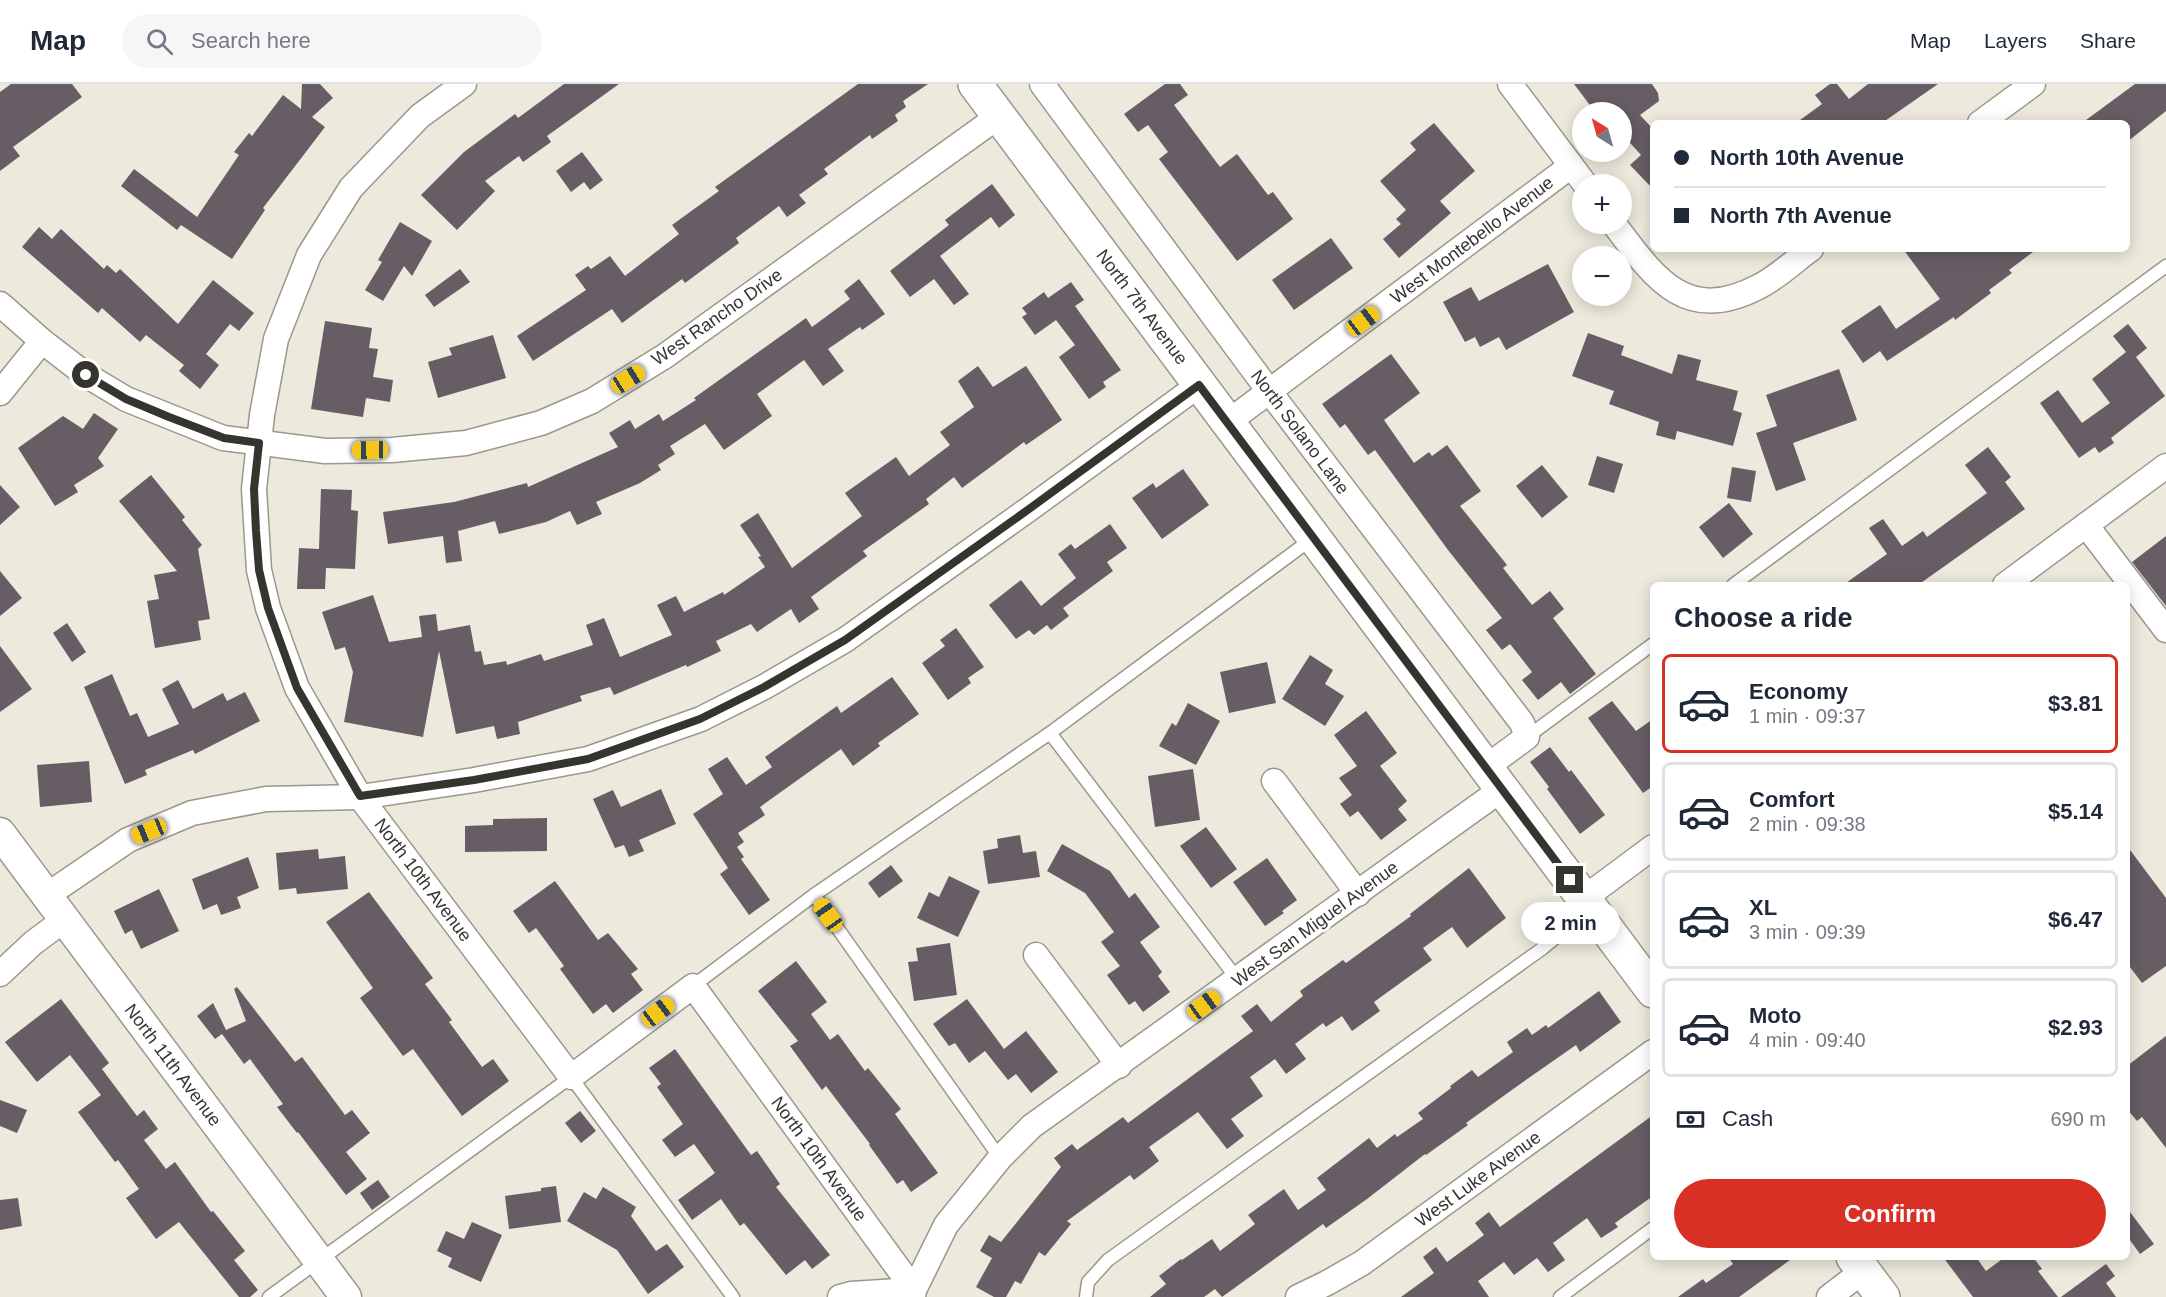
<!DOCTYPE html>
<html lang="en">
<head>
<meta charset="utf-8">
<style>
  :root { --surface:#fff; --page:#f6f6f7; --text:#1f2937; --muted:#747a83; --line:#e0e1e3; --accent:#d93025 }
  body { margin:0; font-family:Arial,sans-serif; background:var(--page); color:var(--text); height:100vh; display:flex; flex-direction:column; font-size:22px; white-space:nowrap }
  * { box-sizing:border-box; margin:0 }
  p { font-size:20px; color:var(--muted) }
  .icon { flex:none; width:33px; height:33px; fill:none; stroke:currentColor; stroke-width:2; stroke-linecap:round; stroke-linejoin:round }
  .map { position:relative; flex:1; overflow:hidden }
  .drawer { position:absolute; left:1650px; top:498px; width:480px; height:678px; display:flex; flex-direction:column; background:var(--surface); border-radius:9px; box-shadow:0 3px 15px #0003 }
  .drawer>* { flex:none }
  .top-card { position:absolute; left:1650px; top:36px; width:480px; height:132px; border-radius:9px; box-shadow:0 3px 15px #0003; display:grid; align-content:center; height:132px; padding:0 24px; background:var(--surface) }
  .needle { width:39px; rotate:323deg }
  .controls { position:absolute; left:1572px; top:18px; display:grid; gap:12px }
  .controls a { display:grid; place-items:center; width:60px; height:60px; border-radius:50%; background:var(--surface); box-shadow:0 3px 15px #0003; font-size:30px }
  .end { position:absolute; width:27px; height:27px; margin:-14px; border:8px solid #36342f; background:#fff; box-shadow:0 0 0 3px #fff }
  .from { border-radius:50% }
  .bubble { position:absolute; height:42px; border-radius:21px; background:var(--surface); box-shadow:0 3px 15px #0003; font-size:20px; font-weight:600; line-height:42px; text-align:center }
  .car { position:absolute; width:18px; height:36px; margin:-18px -9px; border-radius:8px; box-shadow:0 0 4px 2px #0007; background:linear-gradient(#f5c518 24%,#345 0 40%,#f5c518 0 76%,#345 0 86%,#f5c518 0) }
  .top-card b { display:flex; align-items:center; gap:21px; height:57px; font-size:22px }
  .top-card b+b { border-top:2px solid var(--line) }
  .top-card i { width:15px; height:15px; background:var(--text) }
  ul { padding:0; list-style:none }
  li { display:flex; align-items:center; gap:18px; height:99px; margin:0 12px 9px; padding:0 12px; border:3px solid var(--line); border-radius:9px }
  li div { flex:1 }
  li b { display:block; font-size:22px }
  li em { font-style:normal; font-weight:600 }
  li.on { border-color:var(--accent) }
  li>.icon { width:54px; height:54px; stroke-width:1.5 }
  h2 { padding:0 24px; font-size:27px; line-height:72px }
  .pay { display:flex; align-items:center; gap:15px; height:66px; padding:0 24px; font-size:22px }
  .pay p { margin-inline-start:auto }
  .button { display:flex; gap:12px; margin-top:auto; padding:12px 24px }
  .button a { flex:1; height:69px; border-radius:36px; background:var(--accent); color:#fff; font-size:24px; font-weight:600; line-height:69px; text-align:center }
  header { display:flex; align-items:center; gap:36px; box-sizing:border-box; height:84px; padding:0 30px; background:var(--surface); border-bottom:2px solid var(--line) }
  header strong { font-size:28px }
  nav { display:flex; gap:33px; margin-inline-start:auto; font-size:21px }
  .search { width:420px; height:54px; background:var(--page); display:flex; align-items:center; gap:15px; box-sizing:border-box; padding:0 21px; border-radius:33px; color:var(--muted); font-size:22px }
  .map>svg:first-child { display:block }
</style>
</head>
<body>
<header>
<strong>Map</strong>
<div class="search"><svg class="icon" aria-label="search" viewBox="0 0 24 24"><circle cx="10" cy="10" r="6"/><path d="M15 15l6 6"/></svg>Search here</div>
<nav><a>Map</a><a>Layers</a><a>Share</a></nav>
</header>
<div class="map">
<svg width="2166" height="1213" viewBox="0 0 2166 1213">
  <rect width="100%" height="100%" fill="#ede9dc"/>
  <g fill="#675d65">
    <path d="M11 0H72L82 13 13 63 20 72 0 87V8Z"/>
    <path d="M302 0H320L333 14 312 33 325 43 263 124 265 126 232 175 181 141 177 146 121 102 134 85 197 133 239 71 234 68 249 49 252 52 283 11 301 25Z"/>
    <path d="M564 0H619L547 52 551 58 523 78 519 72 485 97 495 107 457 146 421 111 464 68 515 30 518 34Z"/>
    <path d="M858 0H928L903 17 906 23 895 31 898 37 872 55 870 51 824 85 828 90 799 111 806 119 787 133 779 122 736 154 739 159 685 199 682 195 622 239 612 225 533 277 517 252 586 206 575 191 588 182 591 185 610 172 625 192 679 150 672 141 719 107 715 103Z"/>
    <path d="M1165 0H1180L1188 11 1174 21 1220 83 1237 70 1268 111 1273 108 1293 135 1237 177 1159 75 1168 68 1148 41 1138 48 1124 30Z"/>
    <path d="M1574 0H1652L1658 9 1659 17 1640 31 1653 45V105L1630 81 1641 71 1622 50V28H1595Z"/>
    <path d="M1830 0H1837L1849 15 1868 0H1938L1882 39H1796L1822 20 1815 11Z"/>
    <path d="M2135 0H2166V27L2127 58V39H2082Z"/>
    <path d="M1434 39 1475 87 1440 117 1451 129 1399 174 1383 155 1401 140 1396 135 1406 126 1380 97 1416 66 1410 59Z"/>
    <path d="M582 68 603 96 590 106 584 98 571 108 556 87Z"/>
    <path d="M992 100 1015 131 999 144 991 133 940 172 969 210 954 221 934 195 910 213 890 187 949 141 945 136Z"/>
    <path d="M400 138 432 157 412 192 404 182 383 217 365 206 382 178 378 176Z"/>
    <path d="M39 143 52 155 61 145 104 185 107 181 116 189 120 185 178 240 213 196 254 229 239 247 230 240 206 270 219 281 200 305 179 287 184 281 146 251 140 258 102 224 98 229 22 163Z"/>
    <path d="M1331 154 1353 184 1294 226 1272 196Z"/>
    <path d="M1903 165H2037L2009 186 2012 189 1989 206 1991 209 1955 236 1954 233 1887 277 1880 267 1863 279 1841 247 1880 221 1896 245 1940 215Z"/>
    <path d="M1548 180 1574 228 1506 266 1499 253 1480 263 1475 253 1465 258 1443 218 1471 203 1479 217Z"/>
    <path d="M460 185 470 198 434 223 425 211Z"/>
    <path d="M859 195 885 230 862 246 860 243 828 265 844 287 823 302 804 276 757 310 772 332 724 366 705 340 670 362 675 370 658 381 661 386 640 399 596 418 602 430 577 441 570 427 546 438 499 450 495 437 458 447 462 477 446 479 443 452 388 460 383 428 454 418 527 399 528 403 618 363 609 349 630 336 635 345 659 330 663 337 696 316 694 314 806 234 812 243 850 215 844 207Z"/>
    <path d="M1071 198 1084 216 1075 222 1121 286 1103 298 1106 303 1089 315 1059 273 1075 261 1056 236 1035 251 1022 233 1027 230 1022 224 1044 208 1048 214Z"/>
    <path d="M325 237 372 244 369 264 378 265 373 293 393 296 390 318 366 314 363 333 311 325Z"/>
    <path d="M2128 240 2147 264 2136 273 2165 312 2111 354 2114 359 2099 369 2095 363 2079 374 2040 319 2058 306 2082 339 2110 319 2092 295 2126 268 2113 252Z"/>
    <path d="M1588 249 1624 262 1621 271 1672 290 1678 270 1701 276 1696 296 1738 307 1733 326 1742 329 1733 362 1677 347 1675 356 1656 351 1659 338 1609 320 1614 307 1572 292Z"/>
    <path d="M493 251 506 294 438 314 428 278 452 271 449 264Z"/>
    <path d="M1391 270 1420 309 1384 336 1414 379 1429 368 1432 372 1447 361 1481 407 1460 422 1507 481 1503 484 1532 521 1550 507 1564 525 1553 534 1596 590 1570 610 1561 598 1538 616 1522 596 1532 588 1510 560 1502 566 1486 546 1502 534 1448 466 1375 366 1368 371 1345 340 1340 344 1322 320Z"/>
    <path d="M978 282 993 303 1026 282 1062 336 1026 361 1024 358 962 404 954 393 926 415 929 420 863 467 867 472 811 513 819 525 799 539 791 525 757 548 751 540 716 557 721 567 687 583 686 581 614 611 610 603 580 612 582 617 518 638 520 650 497 655 494 642 456 650 439 567 423 653 344 638 353 588 345 563 335 566 322 528 373 511 389 558 422 553 419 532 436 530 438 547 470 541 475 568 481 567 484 581 506 577 507 581 541 570 544 577 593 561 586 541 604 534 620 573 672 551 657 521 676 512 684 528 723 508 724 511 765 483 758 473 761 472 740 441 758 429 792 484 862 432 845 409 896 373 909 392 950 361 940 348 974 323 958 297Z"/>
    <path d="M1839 285 1857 336 1793 359 1806 396 1776 407 1756 349 1777 342 1766 311Z"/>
    <path d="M94 329 118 345 98 374 104 382 74 401 78 408 55 422 18 364 63 332 83 345Z"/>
    <path d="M1988 363 2011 393 2005 398 2025 425 1918 501H1843L1887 470 1869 444 1883 435 1902 462 1923 447 1927 453 1987 409 1965 381Z"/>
    <path d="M1597 372 1623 380 1614 409 1588 401Z"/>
    <path d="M1542 381 1568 413 1542 434 1516 402Z"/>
    <path d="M1732 383 1756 387 1751 418 1727 414Z"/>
    <path d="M1183 385 1209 421 1162 455 1132 414 1153 399 1156 404Z"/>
    <path d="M151 391 185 433 182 436 202 461 198 465 210 535 198 537 201 556 155 564 147 517 159 515 154 491 177 487 119 417Z"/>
    <path d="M0 401 20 423 0 441Z"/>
    <path d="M321 405 352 406 351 426 358 427 355 485 326 484 325 505H297L299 464 319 465Z"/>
    <path d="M1729 419 1753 450 1723 474 1699 443Z"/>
    <path d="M1110 440 1127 464 1107 478 1113 487 1063 524 1069 532 1051 546 1047 541 1034 551 1029 546 1016 555 989 521 1021 496 1041 522 1076 494 1058 470 1071 460 1075 465Z"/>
    <path d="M2166 452V522L2132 478Z"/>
    <path d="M0 487 22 514 0 532Z"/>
    <path d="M67 539 86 568 72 578 53 549Z"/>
    <path d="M956 544 984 583 968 594 971 599 948 616 922 579 945 562 940 556Z"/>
    <path d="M0 562 32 605 0 628Z"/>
    <path d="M1310 571 1333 586 1325 600 1344 612 1325 642 1282 615Z"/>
    <path d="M1267 578 1276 619 1229 629 1220 588Z"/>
    <path d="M112 590 130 632 137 629 148 653 179 640 162 605 178 596 193 625 223 609 227 617 245 608 260 637 195 670 193 666 145 686 147 691 125 700 84 603Z"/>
    <path d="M892 593 919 630 878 659 880 662 853 682 841 665 760 723 765 731 738 749 744 758 737 763 744 773 741 775 770 816 749 831 720 790 728 784 693 730 723 710 708 685 727 673 746 701 772 683 765 673 837 622 841 629Z"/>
    <path d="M1612 617 1636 647 1653 635V702L1643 709 1588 634Z"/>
    <path d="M1188 619 1220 637 1196 681 1159 662 1172 639 1176 642Z"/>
    <path d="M1366 627 1397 669 1380 682 1407 717 1398 725 1407 736 1381 756 1358 727 1350 733 1340 720 1352 711 1339 694 1357 682 1334 651Z"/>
    <path d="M1550 663 1569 688 1571 686 1605 731 1580 750 1547 705 1549 703 1530 678Z"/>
    <path d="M89 677 92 718 40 723 37 681Z"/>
    <path d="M1193 685 1200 736 1155 743 1148 692Z"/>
    <path d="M661 705 676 740 639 756 644 767 629 773 624 761 615 764 593 715 613 706 621 723Z"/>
    <path d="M547 734V767L465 768V742L493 741V735Z"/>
    <path d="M1206 743 1237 785 1211 804 1180 762Z"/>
    <path d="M1020 751 1023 769 1036 767 1040 793 988 800 983 767 998 764 997 755Z"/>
    <path d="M1062 760 1110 787 1129 814 1135 809 1160 843 1140 858 1162 888 1158 892 1170 908 1143 928 1135 917 1129 921 1107 891 1120 882 1101 858 1114 848 1085 809 1047 787Z"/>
    <path d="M2127 762 2166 814V882L2142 899 2127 879Z"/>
    <path d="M318 765 319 775 345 772 348 805 297 810 296 804 279 806 276 769Z"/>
    <path d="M248 773 259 804 237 813 241 824 221 831 217 820 203 826 192 795Z"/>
    <path d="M1267 774 1297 816 1282 827 1284 829 1265 842 1233 798Z"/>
    <path d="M891 781 903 797 879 814 868 799Z"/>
    <path d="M1469 784 1506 834 1467 864 1452 843 1423 864 1432 876 1374 918 1380 927 1352 947 1342 932 1326 943 1323 939 1295 960 1306 975 1286 990 1275 975 1250 993 1263 1012 1231 1035 1244 1052 1227 1065 1198 1028 1149 1063 1159 1077 1134 1096 1130 1091 1067 1137 1071 1140 1045 1172 1039 1168 1021 1200 1015 1197 1006 1213H994L976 1203 992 1174 980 1167 989 1151 1001 1158 1061 1083 1054 1074 1072 1060 1077 1066 1123 1033 1128 1039 1253 947 1241 932 1257 920 1271 938 1303 912 1300 907 1343 876 1346 879 1411 832 1410 830Z"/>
    <path d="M949 792 980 807 958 853 917 834 929 808 939 813Z"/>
    <path d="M555 797 598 856 608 849 638 885 631 890 643 906 613 929 606 920 593 930 560 885 564 882 536 844 529 849 513 827Z"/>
    <path d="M159 805 179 847 141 865 132 846 125 850 114 827Z"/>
    <path d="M369 808 433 894 425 900 452 936 449 938 482 983 493 975 509 997 462 1032 413 965 403 972 360 914 373 904 326 838Z"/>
    <path d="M950 859 957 911 914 917 908 878 918 877 916 864Z"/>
    <path d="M796 877 827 918 811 930 830 956 838 950 865 987 868 984 901 1025 895 1030 938 1089 911 1108 903 1096 897 1100 869 1061 870 1060 826 1002 822 1006 790 962 798 957 758 907Z"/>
    <path d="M237 903 295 978 302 973 345 1031 352 1026 370 1049 346 1068 367 1095 346 1111 298 1048 297 1049 277 1023 283 1020 250 975 244 980 222 950 215 955 197 932 213 919 226 946 246 937 234 905Z"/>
    <path d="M1599 907 1621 938 1580 968 1576 961 1523 998 1466 1039 1468 1041 1426 1071 1425 1070 1367 1115 1326 1144 1323 1140 1222 1213 1215 1205 1204 1213H1150L1166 1200 1159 1192 1181 1175 1182 1176 1212 1155 1220 1167 1255 1140 1248 1131 1284 1105 1298 1126 1326 1106 1317 1094 1369 1054 1377 1064 1395 1050 1397 1053 1423 1035 1418 1029 1451 1004 1450 1002 1472 986 1478 993 1513 968 1507 958 1527 944 1532 951 1546 941 1548 944Z"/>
    <path d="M61 915 109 979 102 985 137 1032 144 1026 158 1045 144 1056 166 1085 175 1078 211 1128 213 1127 245 1167 234 1176 258 1206 250 1213H239L179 1138 156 1155 126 1114 139 1105 118 1076 115 1078 78 1028 101 1011 70 971 37 998 5 958Z"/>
    <path d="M967 915 1004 965 1026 947 1058 988 1031 1009 1016 990 1008 996 985 967 969 979 955 959 949 962 933 940Z"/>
    <path d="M2166 952V1064L2142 1033 2137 1037 2127 1025V982Z"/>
    <path d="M675 965 751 1071 757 1067 780 1100 776 1103 830 1171 812 1185 805 1176 786 1191 744 1139 740 1142 721 1115 692 1136 678 1116 715 1089 694 1060 675 1073 662 1056 683 1040 657 1003 661 1000 649 984Z"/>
    <path d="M0 1016 27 1026 17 1049 0 1042Z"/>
    <path d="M580 1027 596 1047 581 1059 565 1039Z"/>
    <path d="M1653 1031V1112L1615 1139 1618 1143 1601 1154 1587 1134 1553 1159 1565 1176 1548 1188 1537 1174 1514 1191 1504 1178 1478 1197 1489 1213H1401L1434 1189 1423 1173 1436 1163 1447 1178 1484 1151 1475 1139 1489 1128 1500 1143Z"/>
    <path d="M378 1096 390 1113 372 1126 360 1109Z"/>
    <path d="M556 1102 561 1138 509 1145 505 1112 541 1107V1104Z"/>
    <path d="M603 1103 636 1123 631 1132 656 1167 667 1160 684 1183 648 1210 617 1166 567 1137 584 1108 596 1115Z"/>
    <path d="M18 1114 22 1142 0 1146V1116Z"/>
    <path d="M2127 1124 2154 1160 2140 1170 2127 1152Z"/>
    <path d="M472 1138 502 1151 481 1198 448 1183 452 1174 437 1167 446 1147 464 1155Z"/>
    <path d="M1728 1173H1794L1739 1213H1678L1703 1195 1706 1199 1733 1180Z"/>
    <path d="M1943 1173H1976L1986 1187 2005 1173H2033L2042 1185 2038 1187 2058 1213H1973Z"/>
    <path d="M2106 1180 2115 1192 2106 1199 2116 1213H2061Z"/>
  </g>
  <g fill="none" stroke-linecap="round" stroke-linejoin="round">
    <g stroke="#9b978b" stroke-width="15">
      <g id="service">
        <path d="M1733 501 2166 182"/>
        <path d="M1050 649 1238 896"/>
        <path d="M1527 653 1653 560"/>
        <path d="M814 811 1000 1074"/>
        <path d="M693 902 814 811 1050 649 1313 454"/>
        <path d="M269 1213 571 993 733 1213"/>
        <path d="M1086 1213 1088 1198 1108 1176 1543 864 1590 825"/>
        <path d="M1560 1213 1653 1144"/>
      </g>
    </g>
    <g stroke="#9b978b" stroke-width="27">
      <g id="minor">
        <path d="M464 0 420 32 351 104 309 171 276 255 262 331 254 405 259 486 268 524 297 604 360 713 571 993 693 902 914 1206 913 1213"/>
        <path d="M1042 0 1269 307 1522 639 1527 653 1485 684"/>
        <path d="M1510 0 1585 100"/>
        <path d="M1980 39 2033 0"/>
        <path d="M1614 140C1654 193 1685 241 1758 203 1777 194 1794 177 1811 165"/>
        <path d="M0 220 42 257 86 291 126 315 223 354 325 367 392 366 466 359 541 339 592 317 665 272 999 32"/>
        <path d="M0 309 42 257"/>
        <path d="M1228 338 1571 82"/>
        <path d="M2086 441 2166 546"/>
        <path d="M2005 501 2166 382"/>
        <path d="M1274 697 1358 810"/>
        <path d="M46 812 128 756 192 729 266 715 360 713 474 696 588 675 701 635 764 603 845 556 1029 425 1199 301"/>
        <path d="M1583 815 1653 763"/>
        <path d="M1036 871 1119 982"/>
        <path d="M0 890 33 859 64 836"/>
        <path d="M840 1213 851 1210 914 1206 946 1141 1000 1074 1032 1042 1502 705"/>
        <path d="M1298 1213 1327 1199 1362 1179 1653 968"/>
        <path d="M1829 1213 1863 1187"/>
      </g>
    </g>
    <g stroke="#9b978b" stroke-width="33">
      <path id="tertiary" d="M0 749 346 1213"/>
    </g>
    <g stroke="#9b978b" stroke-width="36">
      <g id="secondary">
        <path d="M975 0 1653 907"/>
        <path d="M1853 1173 1883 1213"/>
      </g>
    </g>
    <use href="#service" stroke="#fff" stroke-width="12"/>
    <use href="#minor" stroke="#fff" stroke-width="24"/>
    <use href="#tertiary" stroke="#fff" stroke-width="30"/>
    <use href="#secondary" stroke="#fff" stroke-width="33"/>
  </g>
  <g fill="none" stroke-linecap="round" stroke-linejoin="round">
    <path stroke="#36342f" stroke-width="8" d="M86 291 126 315 169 333 224 354 259 359 254 405 256 447 259 486 268 524 297 604 360 712 474 696 588 675 700 635 764 603 845 556 1029 425 1199 301 1570 796"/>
  </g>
  <g text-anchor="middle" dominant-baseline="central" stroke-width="6" stroke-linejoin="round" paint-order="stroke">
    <g font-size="18" fill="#36342f" stroke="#fff">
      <text transform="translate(1472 156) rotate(-37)">West Montebello Avenue</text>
      <text transform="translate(1142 223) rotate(53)">North 7th Avenue</text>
      <text transform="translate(717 233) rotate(-35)">West Rancho Drive</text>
      <text transform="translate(1300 348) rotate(53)">North Solano Lane</text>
      <text transform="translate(423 796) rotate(53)">North 10th Avenue</text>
      <text transform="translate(1315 840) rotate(-36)">West San Miguel Avenue</text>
      <text transform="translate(173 981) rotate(53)">North 11th Avenue</text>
      <text transform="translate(819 1075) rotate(54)">North 10th Avenue</text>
      <text transform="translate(1478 1095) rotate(-36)">West Luke Avenue</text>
    </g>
  </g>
</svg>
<div class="controls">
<a><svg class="needle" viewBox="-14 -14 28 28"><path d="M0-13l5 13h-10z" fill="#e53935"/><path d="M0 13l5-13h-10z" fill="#747a83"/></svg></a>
<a>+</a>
<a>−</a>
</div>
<i class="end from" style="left:86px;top:291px"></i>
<i class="end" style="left:1570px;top:796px"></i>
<div class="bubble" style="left:1521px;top:818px;width:99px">2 min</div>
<i class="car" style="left:1363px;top:237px;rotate:53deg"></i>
<i class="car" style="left:628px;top:295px;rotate:58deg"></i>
<i class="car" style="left:370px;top:366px;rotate:269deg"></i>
<i class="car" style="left:149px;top:747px;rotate:248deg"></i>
<i class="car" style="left:828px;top:831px;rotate:325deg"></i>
<i class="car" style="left:1204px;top:921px;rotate:54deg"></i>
<i class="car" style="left:658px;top:928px;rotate:53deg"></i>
<div class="top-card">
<b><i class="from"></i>North 10th Avenue</b>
<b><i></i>North 7th Avenue</b>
</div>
<section class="drawer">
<h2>Choose a ride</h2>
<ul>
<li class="on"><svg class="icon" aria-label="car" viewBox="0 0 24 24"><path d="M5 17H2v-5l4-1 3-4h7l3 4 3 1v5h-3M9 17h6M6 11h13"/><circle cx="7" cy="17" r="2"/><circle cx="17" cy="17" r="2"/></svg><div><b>Economy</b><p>1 min · 09:37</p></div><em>$3.81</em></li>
<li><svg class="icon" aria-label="car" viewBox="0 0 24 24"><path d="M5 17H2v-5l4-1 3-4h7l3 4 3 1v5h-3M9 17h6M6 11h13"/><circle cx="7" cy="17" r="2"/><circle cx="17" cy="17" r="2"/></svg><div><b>Comfort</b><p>2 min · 09:38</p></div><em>$5.14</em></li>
<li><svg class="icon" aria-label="car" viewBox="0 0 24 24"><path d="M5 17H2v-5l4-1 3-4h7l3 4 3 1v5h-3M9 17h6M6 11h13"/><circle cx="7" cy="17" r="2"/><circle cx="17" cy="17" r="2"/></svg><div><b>XL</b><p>3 min · 09:39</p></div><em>$6.47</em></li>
<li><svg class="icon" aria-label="car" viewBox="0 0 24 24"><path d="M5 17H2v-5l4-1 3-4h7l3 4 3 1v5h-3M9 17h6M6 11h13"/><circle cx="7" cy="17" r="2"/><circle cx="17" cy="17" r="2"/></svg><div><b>Moto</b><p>4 min · 09:40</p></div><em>$2.93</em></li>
</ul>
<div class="pay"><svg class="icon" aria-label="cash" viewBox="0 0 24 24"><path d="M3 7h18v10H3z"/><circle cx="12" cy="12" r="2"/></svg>Cash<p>690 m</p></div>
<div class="button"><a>Confirm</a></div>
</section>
</div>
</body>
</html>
